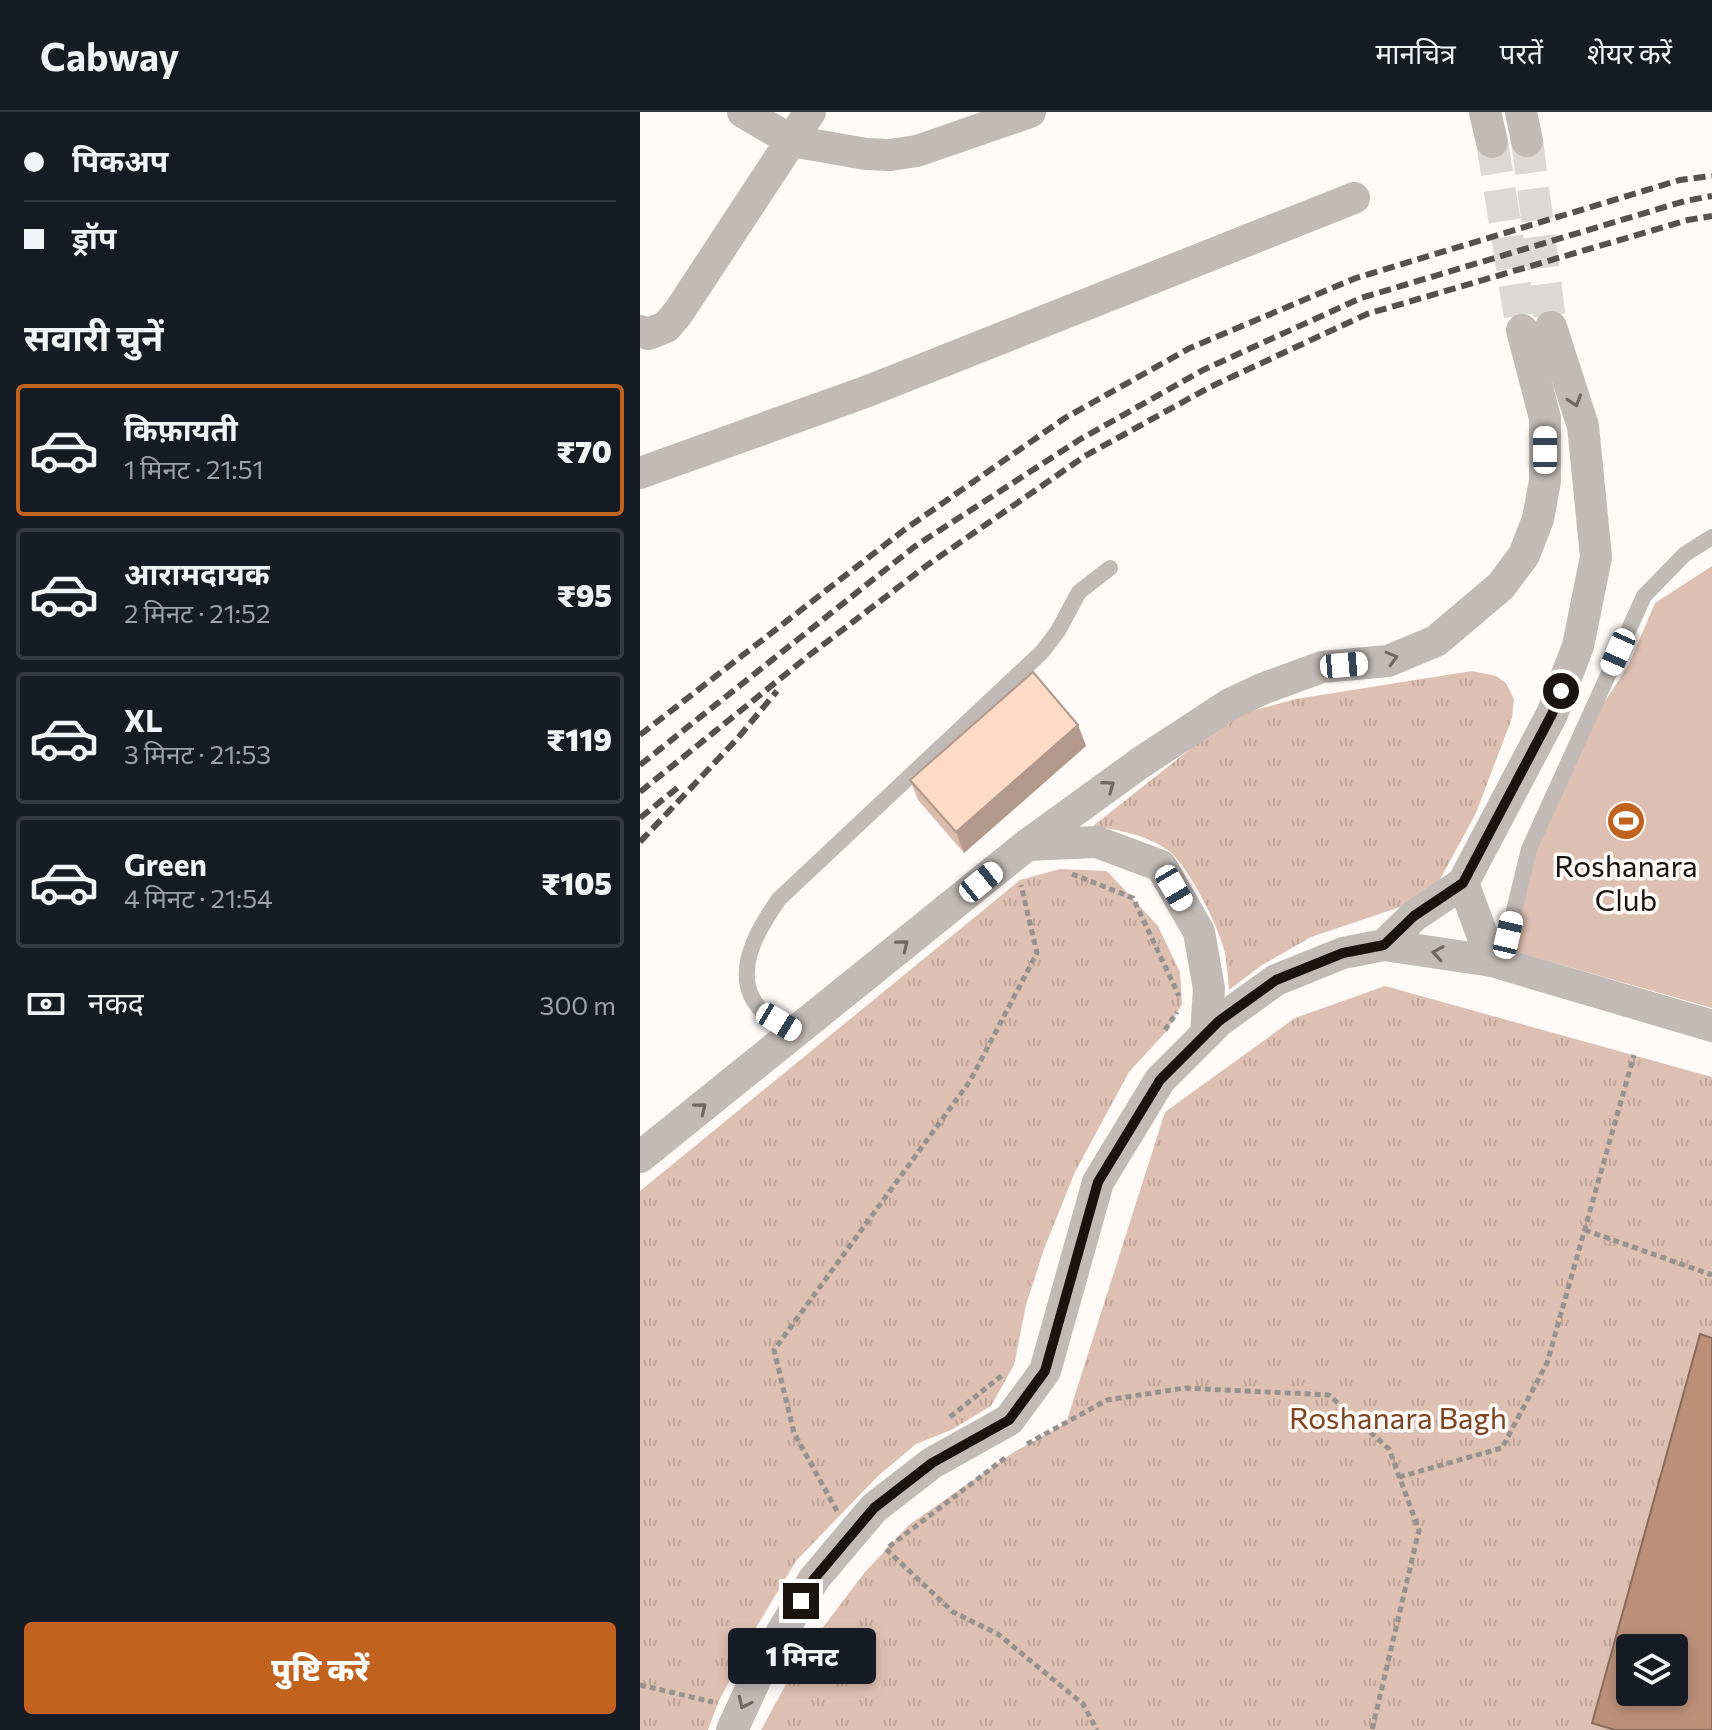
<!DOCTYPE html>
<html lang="hi">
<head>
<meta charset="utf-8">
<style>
  :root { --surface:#171b24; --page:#20242c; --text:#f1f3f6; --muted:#9ea1a6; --line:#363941; --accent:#c2621f }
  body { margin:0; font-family:Commissioner,"Noto Sans Devanagari",sans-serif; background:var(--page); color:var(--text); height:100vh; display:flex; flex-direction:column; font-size:30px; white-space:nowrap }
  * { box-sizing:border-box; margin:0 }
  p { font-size:26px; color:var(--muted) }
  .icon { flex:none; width:44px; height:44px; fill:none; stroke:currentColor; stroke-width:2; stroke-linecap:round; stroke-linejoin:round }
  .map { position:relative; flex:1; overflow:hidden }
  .side { display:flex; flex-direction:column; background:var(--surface); width:640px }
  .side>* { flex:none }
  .guide { display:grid; align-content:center; height:176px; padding:0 24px; background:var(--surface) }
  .fabs { position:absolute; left:976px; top:1522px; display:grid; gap:16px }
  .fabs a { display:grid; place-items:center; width:72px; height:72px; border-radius:8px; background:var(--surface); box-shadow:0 4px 12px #0003; font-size:40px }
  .end { position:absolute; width:36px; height:36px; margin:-18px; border:10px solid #1a1411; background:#fff; box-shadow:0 0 0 4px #fff }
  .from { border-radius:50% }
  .bubble { position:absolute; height:56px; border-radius:8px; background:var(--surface); box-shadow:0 4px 12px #0003; font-size:26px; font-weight:800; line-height:56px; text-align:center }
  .car { position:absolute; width:24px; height:48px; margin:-24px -12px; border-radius:10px; box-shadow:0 0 6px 2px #0007; background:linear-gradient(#fff 24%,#345 0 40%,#fff 0 76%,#345 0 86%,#fff 0) }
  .guide b { display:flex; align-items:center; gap:28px; height:76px; font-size:30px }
  .guide b+b { border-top:2px solid var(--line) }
  .guide i { width:20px; height:20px; background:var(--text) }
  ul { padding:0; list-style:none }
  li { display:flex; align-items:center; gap:24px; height:132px; margin:0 16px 12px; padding:0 8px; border:4px solid var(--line); border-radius:8px }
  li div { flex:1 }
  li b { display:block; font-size:30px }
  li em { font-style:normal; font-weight:800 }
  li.selected { border-color:var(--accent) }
  li>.icon { width:72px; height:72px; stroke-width:1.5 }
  h2 { padding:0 24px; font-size:36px; line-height:96px }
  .pay { display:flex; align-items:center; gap:20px; height:88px; padding:0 24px; font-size:30px }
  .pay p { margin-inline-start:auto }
  .action { display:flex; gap:16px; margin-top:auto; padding:16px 24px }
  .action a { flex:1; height:92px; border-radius:8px; background:var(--accent); color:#fff; font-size:32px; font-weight:800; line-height:92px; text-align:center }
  header { display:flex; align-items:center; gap:48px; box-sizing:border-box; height:112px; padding:0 40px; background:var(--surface); border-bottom:2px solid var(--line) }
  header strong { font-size:38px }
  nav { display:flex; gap:44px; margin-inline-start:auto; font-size:28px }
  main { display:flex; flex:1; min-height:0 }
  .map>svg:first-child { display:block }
</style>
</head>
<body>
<header>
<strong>Cabway</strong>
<nav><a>मानचित्र</a><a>परतें</a><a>शेयर करें</a></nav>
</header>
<main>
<section class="side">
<div class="guide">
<b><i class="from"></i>पिकअप</b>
<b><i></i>ड्रॉप</b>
</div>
<h2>सवारी चुनें</h2>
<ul>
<li class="selected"><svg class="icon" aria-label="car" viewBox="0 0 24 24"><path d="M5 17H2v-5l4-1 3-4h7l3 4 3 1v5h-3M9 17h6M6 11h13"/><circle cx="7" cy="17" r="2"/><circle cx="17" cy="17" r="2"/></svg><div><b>किफ़ायती</b><p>1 मिनट · 21:51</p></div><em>₹70</em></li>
<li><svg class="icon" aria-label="car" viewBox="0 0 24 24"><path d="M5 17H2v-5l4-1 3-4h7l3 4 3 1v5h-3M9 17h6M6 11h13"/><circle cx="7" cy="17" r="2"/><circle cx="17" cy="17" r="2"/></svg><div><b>आरामदायक</b><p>2 मिनट · 21:52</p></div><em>₹95</em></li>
<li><svg class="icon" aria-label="car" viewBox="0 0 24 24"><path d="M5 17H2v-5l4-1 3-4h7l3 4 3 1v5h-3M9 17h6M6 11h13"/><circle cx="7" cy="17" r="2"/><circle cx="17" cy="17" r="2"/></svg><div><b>XL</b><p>3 मिनट · 21:53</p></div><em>₹119</em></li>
<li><svg class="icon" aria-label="car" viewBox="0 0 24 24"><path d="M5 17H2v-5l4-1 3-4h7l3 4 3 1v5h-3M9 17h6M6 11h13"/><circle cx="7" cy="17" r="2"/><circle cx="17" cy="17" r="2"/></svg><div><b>Green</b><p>4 मिनट · 21:54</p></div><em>₹105</em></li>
</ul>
<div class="pay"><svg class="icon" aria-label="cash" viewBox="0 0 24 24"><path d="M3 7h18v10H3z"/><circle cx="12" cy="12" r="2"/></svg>नकद<p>300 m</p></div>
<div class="action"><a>पुष्टि करें</a></div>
</section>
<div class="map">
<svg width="1072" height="1618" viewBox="0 0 1072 1618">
  <defs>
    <pattern id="park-tufts" width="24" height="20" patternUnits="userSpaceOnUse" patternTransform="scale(2)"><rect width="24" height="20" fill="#ddc0b1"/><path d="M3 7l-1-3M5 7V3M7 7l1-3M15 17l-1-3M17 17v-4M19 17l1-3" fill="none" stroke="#bda497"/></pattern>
  </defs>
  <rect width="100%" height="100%" fill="#fdfaf8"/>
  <g fill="url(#park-tufts)" fill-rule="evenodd">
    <path d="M832 559 856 564 866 571 874 587 872 606 836 701 797 773 781 788 671 825 622 853 589 878C588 866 587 853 585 841 580 817 548 753 529 739 508 723 478 718 453 714L592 604 656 587Z"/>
    <path d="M420 757 467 759 518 814 540 860 542 892 526 920 489 960 435 1060 404 1137 386 1193 374 1253 351 1294 311 1318 276 1332 238 1364 156 1449 117 1514 78 1591 68 1618H0V1079L380 768Z"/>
    <path d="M745 874 1072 965V1618H121L162 1543 225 1460 270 1412 374 1340 426 1311 525 1000 655 906ZM990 1536H1034V1580H990Z"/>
  </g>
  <path fill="#ddc0b1" d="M1072 454V896L870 838 873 773 928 646 988 554 1015 491Z"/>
  <path fill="#ba9079" stroke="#8a6b5a" stroke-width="2" fill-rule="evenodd" d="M1060 1222 1072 1226V1618H975L952 1611ZM990 1536H1034V1580H990Z"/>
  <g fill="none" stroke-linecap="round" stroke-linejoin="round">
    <g stroke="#dbd8d5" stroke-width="32" stroke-dasharray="32 16" stroke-linecap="butt">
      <path d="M887 29 911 215"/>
      <path d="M852 30 882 218"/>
    </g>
    <g stroke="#96928f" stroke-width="5" stroke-dasharray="6 4" stroke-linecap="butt">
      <path d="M432 762 493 786 539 884"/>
      <path d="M525 918 537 900"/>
      <path d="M945 1118 1072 1163"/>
      <path d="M310 1305 365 1261"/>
      <path d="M387 1332 467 1288 545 1276 689 1283 749 1337 779 1418 732 1618"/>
      <path d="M365 1346 246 1437 313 1500 358 1522 443 1592 457 1618"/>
      <path d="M759 1365 862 1336 907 1251 994 943"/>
      <path d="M197 1399 154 1321 134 1238 330 969 397 841 381 773"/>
      <path d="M0 1573 73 1590"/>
    </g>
    <g stroke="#c1bab6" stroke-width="16">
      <path d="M861 852 889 737 1004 484 1045 442 1072 425"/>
      <path d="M155 920C145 913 132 908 123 900 88 866 117 818 139 787L402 540 418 519 439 480 470 456"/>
    </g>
    <g stroke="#c1bab6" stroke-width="32">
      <path d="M103 0 152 29 226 42 250 43 277 39 390 0"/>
      <path d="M845 0 852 30"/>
      <path d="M881 0 887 29"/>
      <path d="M0 219 8 222 26 215 38 201 170 0"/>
      <path d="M0 361 228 279 714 86"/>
      <path d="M387 733 457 730 521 754 559 820 569 877 566 922"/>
      <path d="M744 833 852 849 1072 914"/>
      <path d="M852 849 823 771 912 602 938 534 956 445 943 314 911 215"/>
      <path d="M0 1045 387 733 500 651 590 592 622 577 682 555 748 549 796 529 861 474 884 443 898 407 905 369V306L882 218"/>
      <path d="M92 1618 122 1553 174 1467 234 1396 292 1351 369 1308 405 1259 458 1070 520 968 579 909 636 868 703 841 744 833 774 804 823 771"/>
    </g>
    <g stroke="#56514e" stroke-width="6" stroke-dasharray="12 6" stroke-linecap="butt">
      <path d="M0 623 264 418 425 306 550 236 716 166 1040 68 1072 64"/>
      <path d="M0 653 274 435 439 328 563 258 721 186 1045 89 1072 84"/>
      <path d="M0 680 167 545 286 454 445 344 570 275 727 202 1048 108 1072 104"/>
      <path d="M0 706 41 673"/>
      <path d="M0 730 97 627 137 579"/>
    </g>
  </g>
  <path fill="#dbbbab" d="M438 613 446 634 324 741 278 688 270 668Z"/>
  <path fill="#b2998b" d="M438 613 446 634 324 741 316 720Z"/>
  <path fill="#ffdac7" stroke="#b2998b" stroke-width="2" d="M393 560 438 613 316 720 270 668Z"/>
  <defs><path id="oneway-chevron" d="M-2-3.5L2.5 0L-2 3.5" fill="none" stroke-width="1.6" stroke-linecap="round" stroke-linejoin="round" transform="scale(2)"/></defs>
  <g stroke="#6e6764">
    <use href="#oneway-chevron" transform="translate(935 289) rotate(72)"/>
    <use href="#oneway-chevron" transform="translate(752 546) rotate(-16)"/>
    <use href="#oneway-chevron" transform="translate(469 674) rotate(-36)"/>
    <use href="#oneway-chevron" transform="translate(263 833) rotate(-39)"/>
    <use href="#oneway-chevron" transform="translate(798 841) rotate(-171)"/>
    <use href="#oneway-chevron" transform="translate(61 996) rotate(-39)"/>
    <use href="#oneway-chevron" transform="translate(104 1591) rotate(115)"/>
  </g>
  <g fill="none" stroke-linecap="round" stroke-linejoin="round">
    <path stroke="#1a1411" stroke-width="10" d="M161 1489 174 1467 234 1396 292 1351 369 1308 405 1259 458 1070 520 968 579 909 636 868 703 841 744 833 774 804 823 771 912 602 921 579"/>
  </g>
  <defs>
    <g id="stadium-disc" transform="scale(2)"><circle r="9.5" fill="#c2621f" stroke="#fdfaf8"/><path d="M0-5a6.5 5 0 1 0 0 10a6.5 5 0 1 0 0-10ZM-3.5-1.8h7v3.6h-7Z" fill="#fff"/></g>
  </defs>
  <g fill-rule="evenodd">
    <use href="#stadium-disc" x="986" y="709"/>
  </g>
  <g text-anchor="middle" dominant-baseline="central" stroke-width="7" stroke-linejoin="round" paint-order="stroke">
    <g font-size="30" fill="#1a1411" stroke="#fdfaf8">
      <text x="986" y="752">Roshanara<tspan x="986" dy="34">Club</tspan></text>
    </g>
    <g font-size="30" fill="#7e4523" stroke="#fdfaf8">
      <text x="758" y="1304">Roshanara Bagh</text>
    </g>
  </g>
</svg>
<div class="fabs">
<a><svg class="icon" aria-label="layers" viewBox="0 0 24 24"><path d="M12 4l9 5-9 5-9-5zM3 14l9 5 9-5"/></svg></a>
</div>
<i class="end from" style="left:921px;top:579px"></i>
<i class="end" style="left:161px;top:1489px"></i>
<div class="bubble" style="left:88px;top:1516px;width:148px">1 मिनट</div>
<i class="car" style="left:905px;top:338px;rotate:0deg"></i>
<i class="car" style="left:978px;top:540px;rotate:204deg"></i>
<i class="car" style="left:704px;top:553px;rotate:85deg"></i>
<i class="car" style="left:341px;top:770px;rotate:51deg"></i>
<i class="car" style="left:534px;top:776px;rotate:150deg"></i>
<i class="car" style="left:868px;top:823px;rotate:13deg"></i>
<i class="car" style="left:139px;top:910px;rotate:121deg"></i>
</div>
</main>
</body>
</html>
